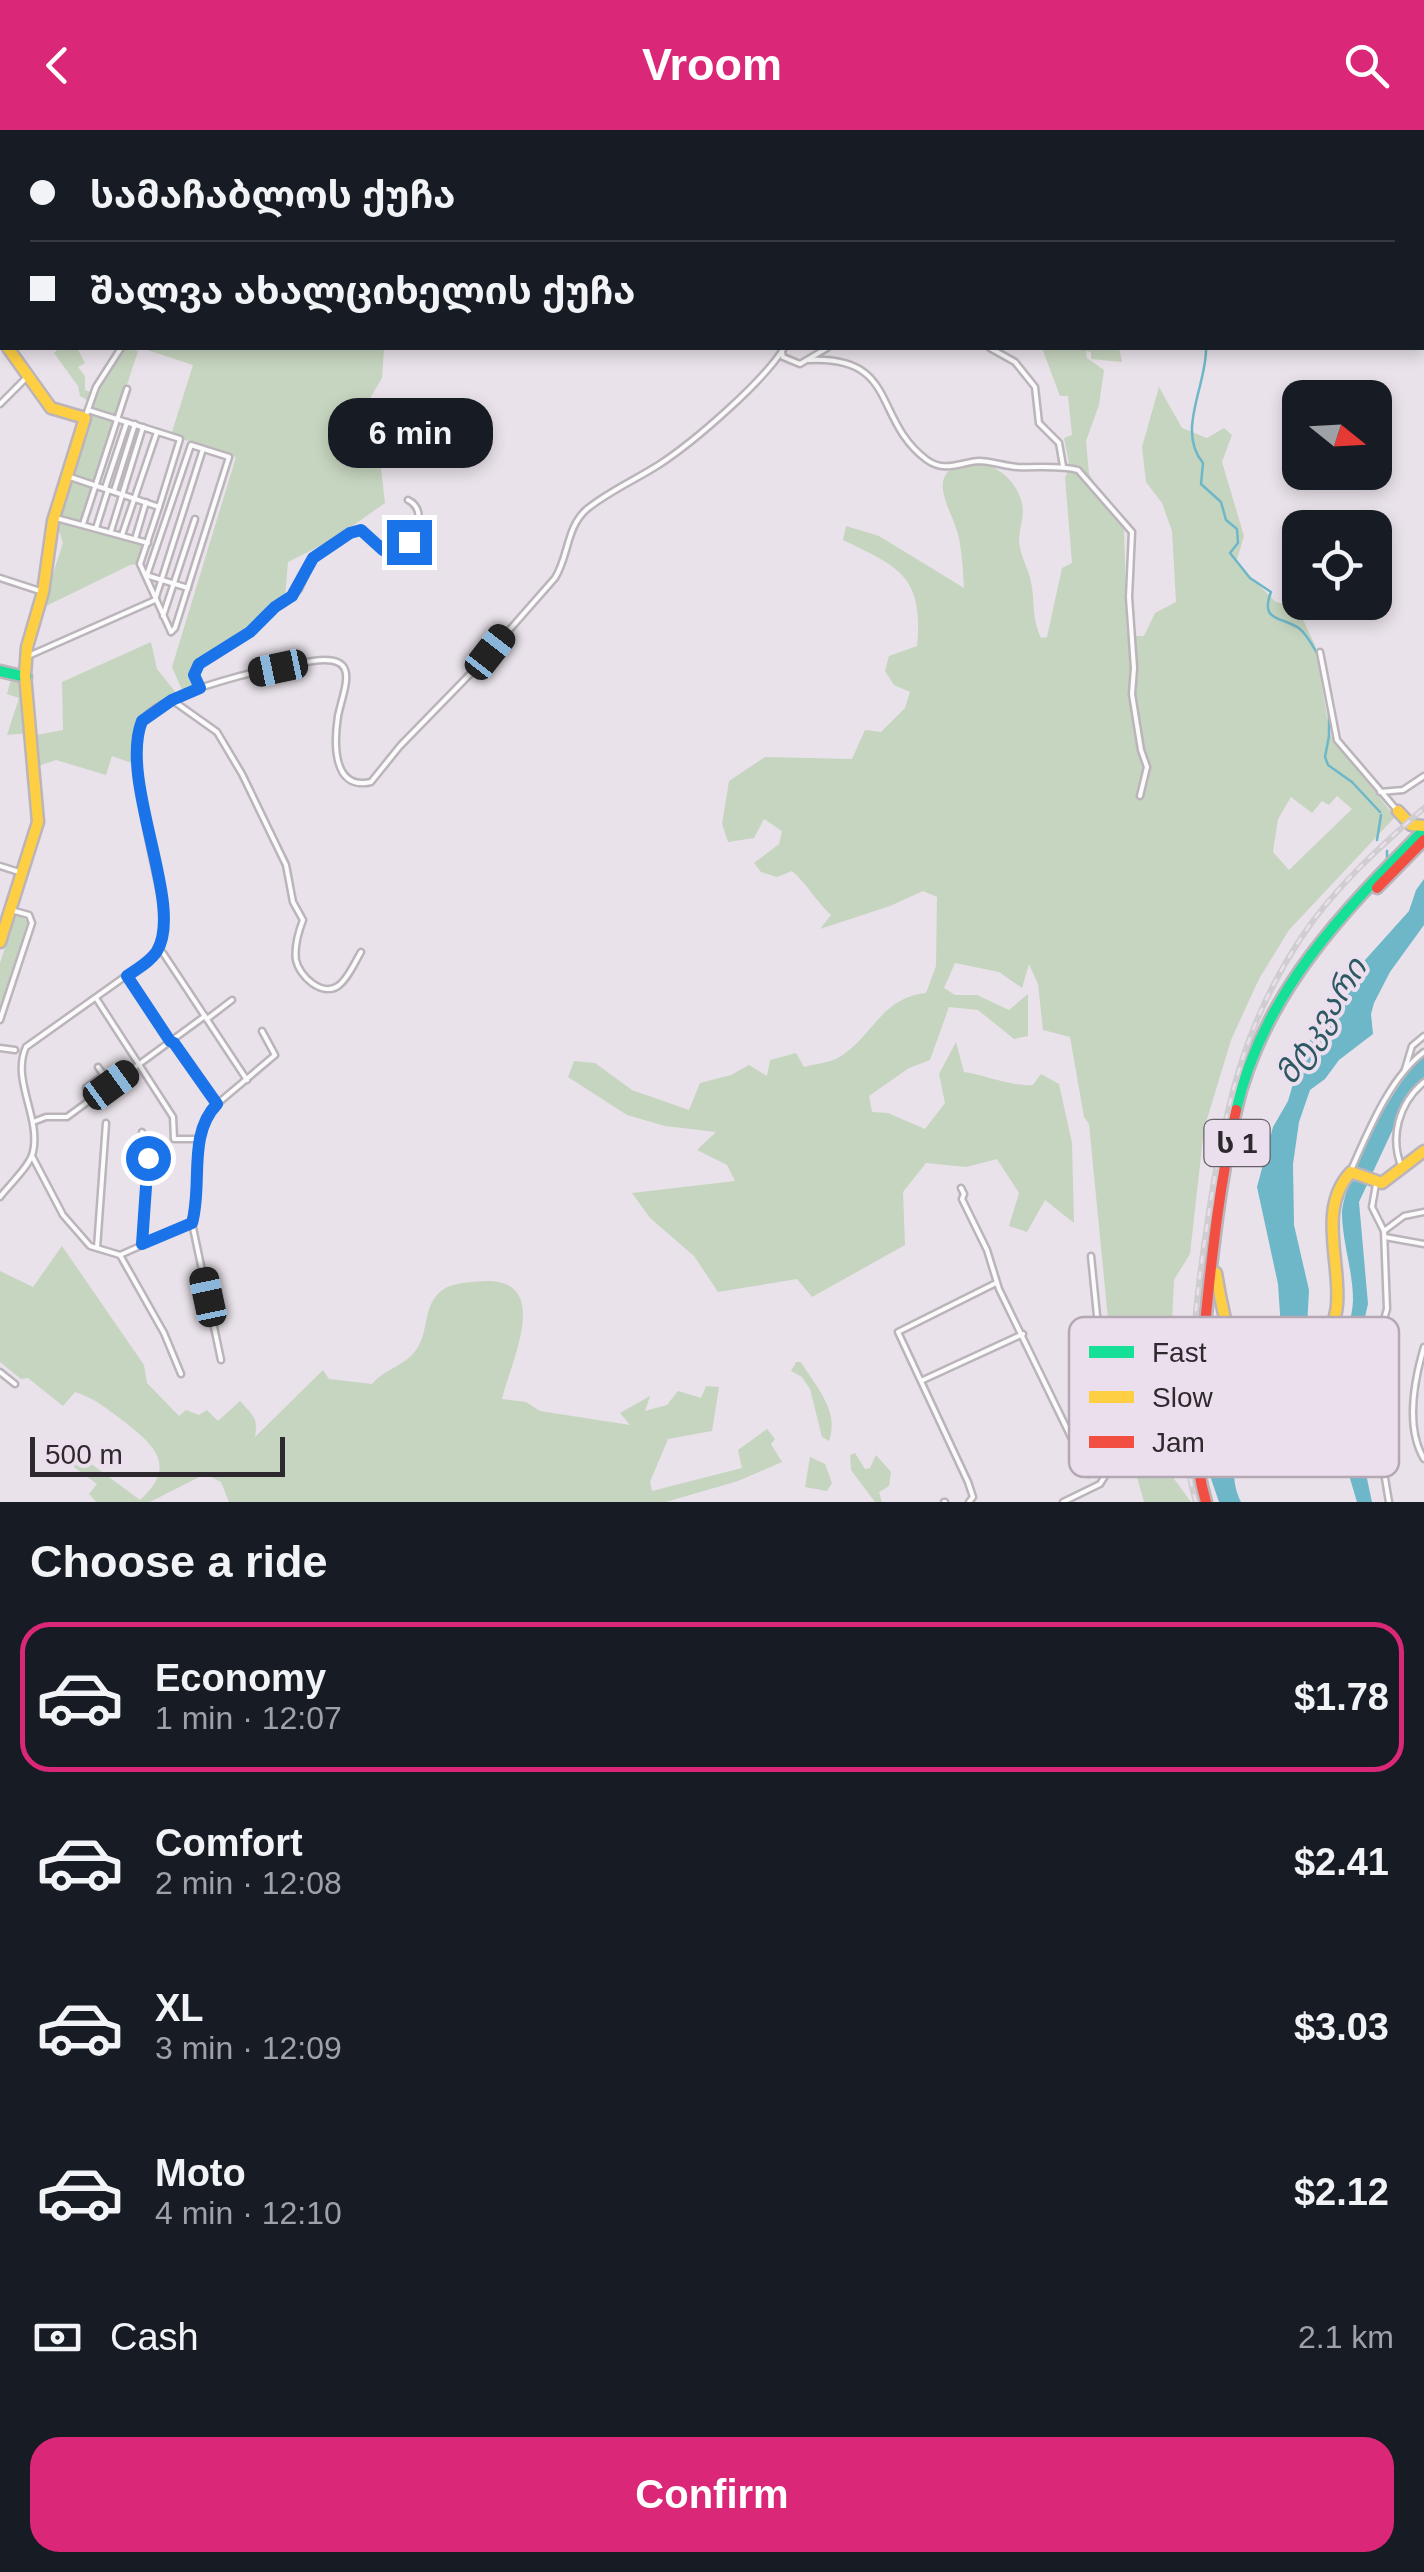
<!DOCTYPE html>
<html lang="en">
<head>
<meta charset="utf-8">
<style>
  :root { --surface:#171b24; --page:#242831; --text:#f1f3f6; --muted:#9ea1a6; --line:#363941; --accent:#db2777 }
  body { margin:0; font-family:Helvetica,"Noto Sans Georgian",sans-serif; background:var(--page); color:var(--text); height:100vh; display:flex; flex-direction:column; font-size:38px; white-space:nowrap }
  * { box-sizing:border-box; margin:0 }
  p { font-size:32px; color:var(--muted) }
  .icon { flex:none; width:55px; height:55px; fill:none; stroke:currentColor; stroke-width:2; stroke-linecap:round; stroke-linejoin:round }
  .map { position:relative; height:1372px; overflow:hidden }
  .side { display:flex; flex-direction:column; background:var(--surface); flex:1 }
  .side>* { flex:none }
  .guide { position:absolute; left:0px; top:0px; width:1425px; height:220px; box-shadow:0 5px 15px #0003; display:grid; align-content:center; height:220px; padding:0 30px; background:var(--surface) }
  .needle { width:65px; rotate:108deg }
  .fabs { position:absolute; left:1282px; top:250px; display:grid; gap:20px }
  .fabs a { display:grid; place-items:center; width:110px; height:110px; border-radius:20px; background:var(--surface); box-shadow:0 5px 15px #0003; font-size:50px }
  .scale { position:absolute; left:30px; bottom:25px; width:255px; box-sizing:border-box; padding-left:10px; border:5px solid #2e292f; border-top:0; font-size:28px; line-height:35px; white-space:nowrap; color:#2e292f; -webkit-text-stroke:8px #ecdfed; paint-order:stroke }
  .end { position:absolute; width:45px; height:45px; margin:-22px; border:12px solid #1a73e8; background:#fff; box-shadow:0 0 0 5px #fff }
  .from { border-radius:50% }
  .bubble { position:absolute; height:70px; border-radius:30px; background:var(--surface); box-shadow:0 5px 15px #0003; font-size:32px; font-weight:700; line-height:70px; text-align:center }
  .car { position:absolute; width:30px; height:60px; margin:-30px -15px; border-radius:12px; box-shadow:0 0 8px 2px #0007; background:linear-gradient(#222 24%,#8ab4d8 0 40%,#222 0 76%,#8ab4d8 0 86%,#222 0) }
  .guide b { display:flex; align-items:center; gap:35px; height:95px; font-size:38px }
  .guide b+b { border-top:2px solid var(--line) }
  .guide i { width:25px; height:25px; background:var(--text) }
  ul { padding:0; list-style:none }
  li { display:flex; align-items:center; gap:30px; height:150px; margin:0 20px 15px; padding:0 10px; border:5px solid transparent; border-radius:30px }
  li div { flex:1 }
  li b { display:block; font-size:38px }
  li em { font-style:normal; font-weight:700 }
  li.selected { border-color:var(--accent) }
  li>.icon { width:90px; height:90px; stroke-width:1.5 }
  h2 { padding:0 30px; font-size:45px; line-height:120px }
  .pay { display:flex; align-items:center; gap:25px; height:110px; padding:0 30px; font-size:38px }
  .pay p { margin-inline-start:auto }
  .button { display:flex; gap:20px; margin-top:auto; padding:20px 30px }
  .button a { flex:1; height:115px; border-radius:30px; background:var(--accent); color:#fff; font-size:40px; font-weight:700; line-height:115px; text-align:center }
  header { display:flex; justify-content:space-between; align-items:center; height:130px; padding:0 30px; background:var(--accent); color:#fff; font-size:45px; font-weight:700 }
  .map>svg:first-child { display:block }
</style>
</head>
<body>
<header><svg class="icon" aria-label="back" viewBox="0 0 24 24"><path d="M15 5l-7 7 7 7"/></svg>Vroom<svg class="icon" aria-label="search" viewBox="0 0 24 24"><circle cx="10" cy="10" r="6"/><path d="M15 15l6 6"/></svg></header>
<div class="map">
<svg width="1424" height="1372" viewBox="0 0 1424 1372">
  <rect width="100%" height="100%" fill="#e9e2ea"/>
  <g fill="#c6d5bf" fill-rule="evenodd">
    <path d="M59 218H77L85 233 78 237 85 246V260L90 262 87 270 80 266 78 256 54 223Z"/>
    <path d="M125 218 138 221 81 396 143 416 138 434 130 435 42 478 63 413 56 392 99 255Z"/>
    <path d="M141 218H384L382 248 356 292 380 330 385 373 334 409 288 432 285 467 247 499 197 530 191 541 197 555 182 560 172 537 236 327 171 305 193 235Z"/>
    <path d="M1042 218H1119L1122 232 1091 229V222L1086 221 1087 228 1104 240 1099 275 1086 311 1089 344 1124 398 1127 506H1144L1155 483 1176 472 1172 401 1162 373 1146 352 1142 317 1159 257 1182 298 1207 308 1224 298 1232 305 1222 332 1244 406 1236 433 1276 472 1297 477 1315 515 1330 605 1395 687 1289 800 1259 849 1231 910 1204 999 1190 1124 1174 1150 1172 1194 1177 1246 1171 1305 1172 1346 1191 1372H1144L1129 1319 1122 1274 1115 1261 1089 994 1084 987 1070 907 1043 900 1038 854 1029 834 1022 858 999 842 955 833 944 858 955 865H977L1009 880 1028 864V906L1014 909 978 880 949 877 930 930 909 938 869 966 872 982 888 983 925 999 945 973 939 944 956 912 964 942C985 945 1013 957 1033 955L1041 944 1059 954 1072 1013 1074 1093 1045 1070 1027 1102 1009 1096 1019 1063 997 1029 966 1037 926 1033 903 1062 905 1115 812 1167 797 1149 718 1162 694 1126 650 1088 632 1063 735 1051 727 1035 697 1020 716 1002 665 996 627 985 568 947 574 931 595 933 632 960 689 980 700 953 731 945 749 935 767 946 770 930 796 923 804 937C814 934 827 933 836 929 873 909 879 868 926 863L936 836 937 767 923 761 890 776 820 799 831 785C815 770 808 755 792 741L777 747 761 742 754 733 779 714 782 701 764 689 754 708 728 712 722 694 729 651 765 627 852 629 865 600 881 602 905 578 910 562 894 555 885 541 889 526 917 516C924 446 899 437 843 410L846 396 879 406 964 458C963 441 962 421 958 404 954 389 945 375 943 360 938 322 1008 321 1022 373 1025 385 1019 399 1019 411 1020 425 1027 436 1030 448 1036 471 1030 482 1041 508L1047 507 1062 438 1072 433 1065 347 1070 338 1064 308 1072 305 1068 266H1060ZM1337 666 1352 679 1289 740 1273 722 1278 689 1291 667 1312 683 1322 671 1329 675Z"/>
    <path d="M151 512 157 539 177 564 143 583 133 617 134 634 112 626 106 645 56 630 38 636 36 605 63 600 62 552Z"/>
    <path d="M12 546 23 549 28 603 7 605 19 568 7 564Z"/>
    <path d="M16 784 28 791 0 878V833Z"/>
    <path d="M62 1116 144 1235 147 1253 179 1286 186 1280 199 1285 207 1280 218 1291 240 1271C254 1287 258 1287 255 1307L323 1240 329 1249 372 1254C385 1238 407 1236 418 1217 429 1199 423 1176 441 1161 452 1152 473 1152 486 1151 553 1150 510 1234 502 1269L526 1272 540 1281 630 1295 620 1283 650 1266 645 1281 667 1275 678 1261 701 1268 706 1256 719 1257 712 1301 668 1309 650 1352 652 1361 742 1338 738 1320 767 1299 775 1309 771 1314 782 1332 738 1351 666 1372H229L221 1352 205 1344 150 1372H96L89 1364 97 1354 55 1323 63 1313 140 1370C179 1335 153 1314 122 1290 106 1278 94 1268 75 1262L63 1276 28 1248 21 1249 0 1232V1141L33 1157Z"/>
    <path d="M796 1232H801C816 1257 840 1281 829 1311L822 1307 810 1259 802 1247 791 1241Z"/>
    <path d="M855 1323 865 1339 870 1338 876 1325 891 1342 889 1356 879 1362 882 1372H875L851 1340 850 1325Z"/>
    <path d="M810 1327 825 1334 832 1353 827 1361 805 1357Z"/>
  </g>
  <g fill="#6eb7c8">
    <path d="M1424 749V795L1390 842 1374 873 1371 884 1373 904 1339 930 1325 949 1310 960 1299 992 1293 1034 1294 1095 1309 1160 1306 1216 1300 1239 1287 1258 1281 1279C1273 1282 1265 1281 1258 1287 1235 1307 1227 1346 1241 1372H1219L1207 1337 1214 1311 1233 1283 1267 1254 1283 1228 1278 1154 1257 1057 1273 997 1288 971 1300 930 1317 897 1365 830 1409 781 1416 760Z"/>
    <path d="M1424 925V947L1406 971 1359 1072 1368 1174 1348 1260 1372 1372H1357C1347 1335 1329 1291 1333 1252 1336 1224 1352 1198 1353 1170 1353 1142 1343 1114 1342 1086 1342 1050 1396 949 1424 925Z"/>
  </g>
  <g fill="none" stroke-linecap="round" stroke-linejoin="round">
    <g stroke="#6eb7c8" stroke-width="2.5">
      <path d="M1180 0 1181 2"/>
      <path d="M1206 218C1207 255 1176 301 1203 333L1201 354 1221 372 1226 390 1237 399 1238 413 1230 423 1250 448 1271 462C1259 493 1283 486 1300 499 1308 506 1313 517 1319 526"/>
      <path d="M1329 577V606L1325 627 1328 635 1352 652 1380 682"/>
      <path d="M1377 710 1381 685"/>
      <path d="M1376 741 1387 730V721"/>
      <path d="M1199 1204 1202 1182"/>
      <path d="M1192 1332 1194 1348"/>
    </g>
    <g stroke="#bbb5bb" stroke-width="9">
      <g id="street">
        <path d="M126 0 128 2"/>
        <path d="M1007 0 1013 2"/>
        <path d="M156 2 161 0"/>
        <path d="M259 2 264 0"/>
        <path d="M824 2V0"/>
        <path d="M936 2 939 0"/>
        <path d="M990 218 1015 232 1035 257 1039 293 1059 313 1063 336"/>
        <path d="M782 222 783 227 800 234 827 218"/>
        <path d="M809 230C899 226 872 289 927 330 945 343 961 332 979 331 991 331 1004 336 1017 337 1038 338 1058 335 1078 340L1132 402 1129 467 1134 538 1132 564 1141 620 1147 637 1140 666"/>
        <path d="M0 274 28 246"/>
        <path d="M88 280 180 309 159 377"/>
        <path d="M85 288 96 257 121 218"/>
        <path d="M70 347 159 377 140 434 171 502"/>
        <path d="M105 358 127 292"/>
        <path d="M114 361 135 294"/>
        <path d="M56 388 148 413"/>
        <path d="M83 394 127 259"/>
        <path d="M96 398 108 360"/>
        <path d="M111 401 143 297"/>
        <path d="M122 405 157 302"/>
        <path d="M135 409 146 372"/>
        <path d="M147 445 191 315 229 327 175 498 171 502"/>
        <path d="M149 446 188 458"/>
        <path d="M0 448 43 462"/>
        <path d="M163 486 195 389"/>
        <path d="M1320 522 1337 610 1396 679"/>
        <path d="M26 527 155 470 203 319"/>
        <path d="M200 558 195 545 199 533 250 502 275 477 292 466 299 459 313 428 350 403 361 400 388 422 414 408C420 396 423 377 408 370"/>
        <path d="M172 570 217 602 242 644 286 735 293 772 303 790C298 803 294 816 296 830 299 846 322 867 338 856 348 849 355 832 361 822"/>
        <path d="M1380 662 1403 660 1424 646"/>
        <path d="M0 736 19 742"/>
        <path d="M163 823 247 950"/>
        <path d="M127 846 170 911"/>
        <path d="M96 868 173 987 174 1009H201"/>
        <path d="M207 889 232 870"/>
        <path d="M0 890 32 793 29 785 11 780"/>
        <path d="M174 912 217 974"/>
        <path d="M0 918 15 920"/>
        <path d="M98 937 111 955"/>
        <path d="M1405 939 1412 916 1424 906"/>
        <path d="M86 958 104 945"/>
        <path d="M33 992 46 987H67L205 886"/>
        <path d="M142 1002 148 1029 142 1115"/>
        <path d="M32 1026 63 1085 90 1116 120 1125 192 1093"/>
        <path d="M1402 1038C1389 1007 1399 973 1424 952"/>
        <path d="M1351 1040C1368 1002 1390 947 1424 922"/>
        <path d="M1376 1054 1372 1077 1384 1101 1387 1179 1363 1262 1365 1289 1381 1324 1389 1372"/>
        <path d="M961 1058 964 1064 962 1069 987 1120 999 1159 1089 1344"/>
        <path d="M0 1067C9 1055 30 1036 33 1022 41 987 11 950 26 917L151 828C166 810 164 786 160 763 153 728 125 619 142 591 161 560 277 536 313 531 362 524 344 557 338 586 334 612 332 661 371 652L400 616 475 539 555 448C569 426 566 397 587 379 609 361 637 349 660 334 695 311 763 252 784 218"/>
        <path d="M1384 1101 1404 1086 1424 1082"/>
        <path d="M1385 1107 1424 1114"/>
        <path d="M97 1118 106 993"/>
        <path d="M120 1125 164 1203 181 1244"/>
        <path d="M1424 1217C1414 1251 1405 1297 1424 1329"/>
        <path d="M221 1230 192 1093 201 1002 208 985 217 974 275 925 262 901"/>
        <path d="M0 1242 15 1254"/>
        <path d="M923 1250 1023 1204"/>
        <path d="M944 1372H945"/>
        <path d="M969 1372 973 1367 968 1352 898 1202 996 1153"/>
        <path d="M1063 1372 1100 1354 1123 1317V1302L1105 1265 1091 1126"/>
      </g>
    </g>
    <g stroke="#bbb5bb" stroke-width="15">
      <g id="fast">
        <path d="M0 206 2 210"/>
        <path d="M0 541 26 547"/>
        <path d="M1236 980C1263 864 1342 782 1424 700"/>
      </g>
    </g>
    <g stroke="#bbb5bb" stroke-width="15">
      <g id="slow">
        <path d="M1398 681 1411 695 1424 696"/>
        <path d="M0 812 38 692 25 545 27 517 43 462 53 391 85 288 51 278 8 218"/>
        <path d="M1216 1143C1226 1205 1243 1263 1274 1318L1302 1315C1317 1298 1308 1276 1312 1256 1316 1228 1334 1204 1337 1175 1341 1132 1317 1078 1351 1042L1382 1053 1424 1021"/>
      </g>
    </g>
    <g stroke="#bbb5bb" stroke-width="15">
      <g id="jam">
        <path d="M0 16 2 22"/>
        <path d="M0 92 2 86"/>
        <path d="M1377 758 1424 710"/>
        <path d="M1209 1213 1215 1203 1228 1206"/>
        <path d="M1206 1372C1188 1313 1200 1255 1205 1195 1212 1123 1220 1051 1236 980"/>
      </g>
    </g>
    <use href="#street" stroke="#fcfbfc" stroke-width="4"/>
    <use href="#fast" stroke="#16e098" stroke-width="10"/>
    <use href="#slow" stroke="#ffcf43" stroke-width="10"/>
    <use href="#jam" stroke="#f24e42" stroke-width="10"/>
    <g stroke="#d0cdd0" stroke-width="6">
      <path id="rail" d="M1196 1372C1179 1319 1191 1260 1194 1205 1197 1159 1204 1114 1211 1069 1227 969 1246 890 1303 805 1335 757 1381 716 1424 678"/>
    </g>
    <use href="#rail" stroke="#ecdfed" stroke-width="2.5" stroke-dasharray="8" stroke-linecap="butt"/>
  </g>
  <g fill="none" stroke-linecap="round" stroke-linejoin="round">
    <path stroke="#1a73e8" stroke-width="12" d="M148 1028 142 1114 192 1093C203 1055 187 1005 217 974L174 913 170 911 127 846C137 839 151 831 157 821 185 775 118 651 142 591L172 570 200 558 194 545 199 534 250 502 275 477 292 466 313 428 350 403 361 400 383 420H394L409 412"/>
  </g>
  <g text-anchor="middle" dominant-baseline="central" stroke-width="8" stroke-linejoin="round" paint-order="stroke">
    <rect fill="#ecdfed" stroke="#676068" stroke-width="2.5" x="1204.5" y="990" width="65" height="46" rx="8"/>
    <g font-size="28" font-weight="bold" fill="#2e292f">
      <text x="1237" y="1013">ს 1</text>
    </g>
    <g font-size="32" font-style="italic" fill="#2c5963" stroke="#ecdfed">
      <text transform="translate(1321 891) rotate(-58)">მტკვარი</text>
    </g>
  </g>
  <rect x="1069" y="1187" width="330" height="160" rx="15" fill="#ecdfed" stroke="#b3a8b4" stroke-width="2.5"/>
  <rect x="1089" y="1216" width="45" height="12" fill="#16e098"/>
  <rect x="1089" y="1261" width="45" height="12" fill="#ffcf43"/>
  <rect x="1089" y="1306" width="45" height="12" fill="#f24e42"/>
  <g font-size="28" fill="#2e292f">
    <text x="1152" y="1232">Fast</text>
    <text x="1152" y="1277">Slow</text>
    <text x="1152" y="1322">Jam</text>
  </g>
</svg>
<div class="fabs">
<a><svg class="needle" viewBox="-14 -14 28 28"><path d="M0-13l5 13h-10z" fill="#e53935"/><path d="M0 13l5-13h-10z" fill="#9ea1a6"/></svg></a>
<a><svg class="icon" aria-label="locate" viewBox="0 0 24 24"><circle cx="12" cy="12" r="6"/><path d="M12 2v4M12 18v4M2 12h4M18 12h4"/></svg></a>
</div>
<div class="scale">500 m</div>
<i class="end from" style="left:148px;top:1028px"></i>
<i class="end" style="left:409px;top:412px"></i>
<div class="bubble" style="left:328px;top:268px;width:165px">6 min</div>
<i class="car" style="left:490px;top:522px;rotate:38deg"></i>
<i class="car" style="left:278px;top:538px;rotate:258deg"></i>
<i class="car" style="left:111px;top:955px;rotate:54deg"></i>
<i class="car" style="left:208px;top:1167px;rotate:348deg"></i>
<div class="guide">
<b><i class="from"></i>სამაჩაბლოს ქუჩა</b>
<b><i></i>შალვა ახალციხელის ქუჩა</b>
</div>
</div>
<section class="side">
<h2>Choose a ride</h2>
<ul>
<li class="selected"><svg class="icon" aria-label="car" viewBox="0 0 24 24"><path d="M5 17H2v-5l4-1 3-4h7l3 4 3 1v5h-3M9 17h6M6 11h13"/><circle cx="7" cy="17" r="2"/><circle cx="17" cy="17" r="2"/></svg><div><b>Economy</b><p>1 min · 12:07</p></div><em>$1.78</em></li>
<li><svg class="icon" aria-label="car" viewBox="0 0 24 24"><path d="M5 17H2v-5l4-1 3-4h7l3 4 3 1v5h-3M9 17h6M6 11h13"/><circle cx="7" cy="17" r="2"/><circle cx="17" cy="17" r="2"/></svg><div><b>Comfort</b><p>2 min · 12:08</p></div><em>$2.41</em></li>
<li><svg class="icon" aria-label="car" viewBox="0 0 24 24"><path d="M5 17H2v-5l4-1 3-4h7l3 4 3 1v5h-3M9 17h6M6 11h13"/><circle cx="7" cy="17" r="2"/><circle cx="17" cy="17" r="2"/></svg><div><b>XL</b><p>3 min · 12:09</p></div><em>$3.03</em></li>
<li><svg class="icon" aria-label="car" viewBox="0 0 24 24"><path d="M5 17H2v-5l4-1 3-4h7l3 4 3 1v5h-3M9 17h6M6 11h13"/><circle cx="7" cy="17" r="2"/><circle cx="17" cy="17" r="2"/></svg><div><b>Moto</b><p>4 min · 12:10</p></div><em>$2.12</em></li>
</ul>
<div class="pay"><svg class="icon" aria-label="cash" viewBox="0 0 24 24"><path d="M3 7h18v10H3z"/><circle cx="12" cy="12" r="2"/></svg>Cash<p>2.1 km</p></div>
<div class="button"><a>Confirm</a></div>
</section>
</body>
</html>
